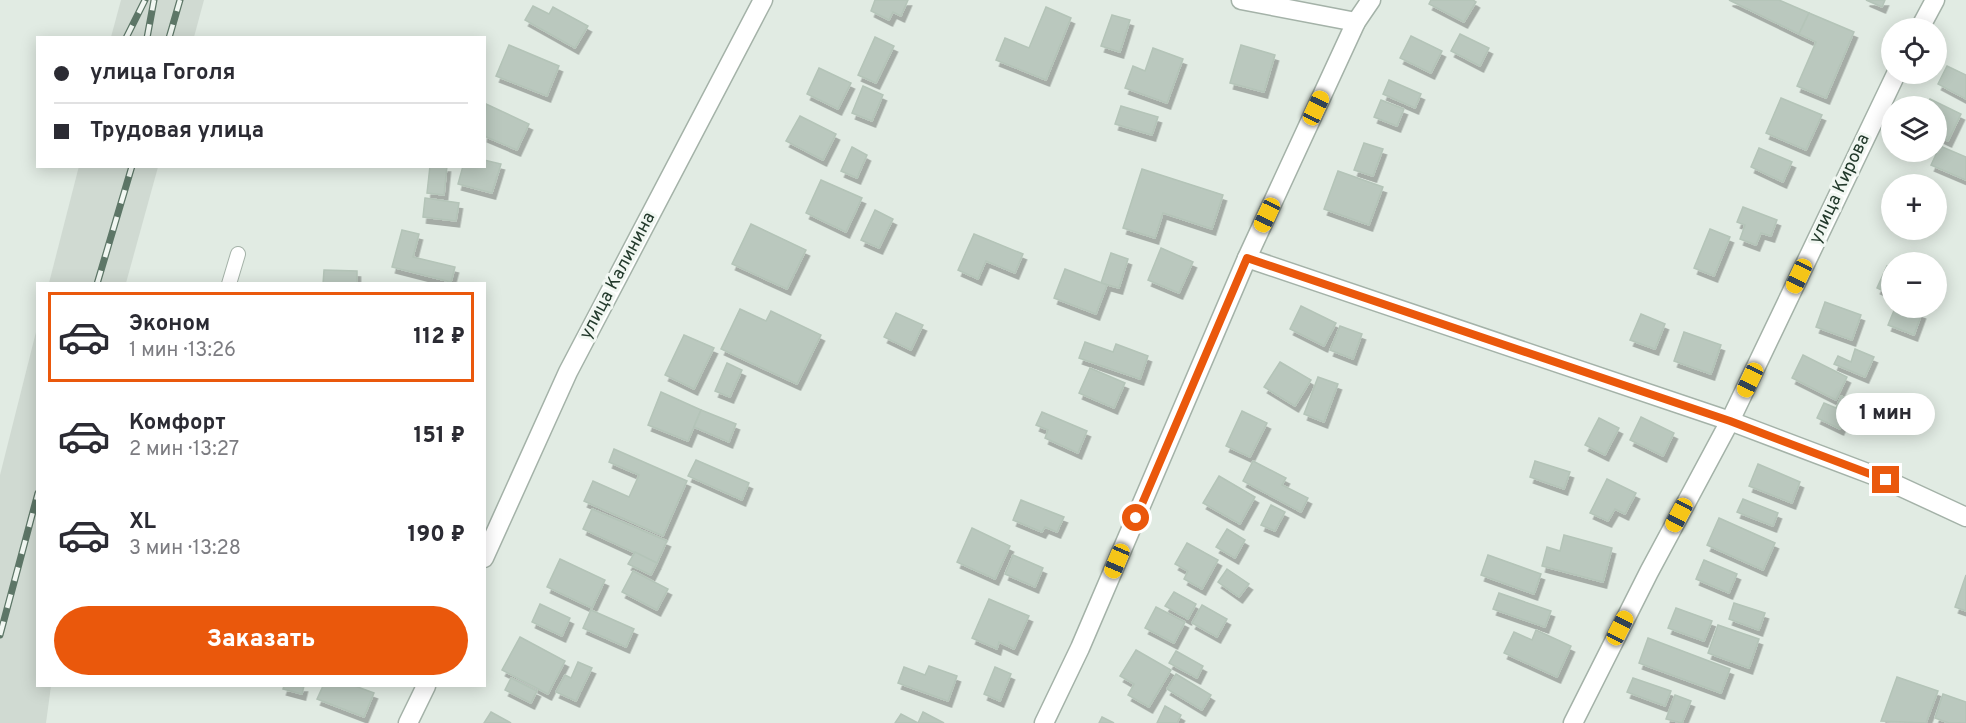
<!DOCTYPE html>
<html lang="ru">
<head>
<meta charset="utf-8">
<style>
  :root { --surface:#fff; --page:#f7f7f7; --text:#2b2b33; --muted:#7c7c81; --line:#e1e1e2; --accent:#ea580c }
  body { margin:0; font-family:Overpass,sans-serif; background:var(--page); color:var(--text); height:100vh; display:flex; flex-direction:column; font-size:22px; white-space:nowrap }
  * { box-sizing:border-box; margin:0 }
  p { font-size:20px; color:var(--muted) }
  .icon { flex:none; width:33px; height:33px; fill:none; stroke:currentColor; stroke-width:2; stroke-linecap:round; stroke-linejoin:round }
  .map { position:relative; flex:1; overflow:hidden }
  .side { position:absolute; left:36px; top:282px; width:450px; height:405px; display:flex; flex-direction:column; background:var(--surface); border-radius:0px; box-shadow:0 3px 15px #0003 }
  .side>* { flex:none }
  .top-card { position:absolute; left:36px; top:36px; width:450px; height:132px; border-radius:0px; box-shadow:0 3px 15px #0003; display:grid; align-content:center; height:132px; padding:0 18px; background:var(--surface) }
  .controls { position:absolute; left:1881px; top:18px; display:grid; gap:12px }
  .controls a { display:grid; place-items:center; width:66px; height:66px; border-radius:50%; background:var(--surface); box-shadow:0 3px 15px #0003; font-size:30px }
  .end { position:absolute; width:27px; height:27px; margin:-14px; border:8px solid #ea580c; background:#fff; box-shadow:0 0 0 3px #fff }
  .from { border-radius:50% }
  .bubble { position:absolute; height:42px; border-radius:21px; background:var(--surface); box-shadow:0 3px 15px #0003; font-size:20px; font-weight:800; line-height:42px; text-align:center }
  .car { position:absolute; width:18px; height:36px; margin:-18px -9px; border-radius:8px; box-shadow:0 0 4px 2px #0007; background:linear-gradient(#f5c518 24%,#345 0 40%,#f5c518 0 76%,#345 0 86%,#f5c518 0) }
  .top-card b { display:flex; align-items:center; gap:21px; height:57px; font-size:22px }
  .top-card b+b { border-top:2px solid var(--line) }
  .top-card i { width:15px; height:15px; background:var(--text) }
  ul { padding:10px 0 0; list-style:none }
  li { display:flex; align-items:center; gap:18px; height:90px; margin:0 12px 9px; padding:0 6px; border:3px solid transparent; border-radius:0px }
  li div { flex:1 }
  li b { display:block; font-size:22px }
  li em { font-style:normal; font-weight:800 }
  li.active { border-color:var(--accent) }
  li>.icon { width:54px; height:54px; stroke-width:1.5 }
  .primary-button { display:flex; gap:12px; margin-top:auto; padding:12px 18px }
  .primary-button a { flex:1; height:69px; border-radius:36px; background:var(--accent); color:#fff; font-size:24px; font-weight:800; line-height:69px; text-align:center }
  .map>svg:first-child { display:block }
</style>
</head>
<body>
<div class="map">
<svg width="1966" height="723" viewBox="0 0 1966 723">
  <defs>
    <filter id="shadow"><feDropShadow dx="3.5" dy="6" stdDeviation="0" flood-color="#0004"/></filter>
  </defs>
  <rect width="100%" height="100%" fill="#e1ebe3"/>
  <g fill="#d0dad2">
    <path d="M121 0H204L194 37H111Z"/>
    <path d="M79 166 158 167 126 283H49Z"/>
    <path d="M37 328 38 686H51L46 723H0V475Z"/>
  </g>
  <g fill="#bac8be" stroke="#b4c4b8" stroke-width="1.5" filter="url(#shadow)">
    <path d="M875 0H908L901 16 893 12 889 20 871 11Z"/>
    <path d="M1431 0H1473L1476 2 1464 22 1429 4Z"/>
    <path d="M1729 0H1779L1809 13 1799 34Z"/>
    <path d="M1866 0H1885L1882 7Z"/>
    <path d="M533 6 549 14 553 7 588 26 575 48 525 20Z"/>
    <path d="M1046 7 1071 18 1046 80 996 60 1005 38 1029 48Z"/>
    <path d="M1809 13 1854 32 1826 98 1797 86 1816 42 1799 34Z"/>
    <path d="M1112 15 1130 20 1120 52 1101 46Z"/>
    <path d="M1460 34 1489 48 1480 66 1451 51Z"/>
    <path d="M1411 36 1442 51 1431 73 1400 58Z"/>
    <path d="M875 37 894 46 876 83 858 75Z"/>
    <path d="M509 45 559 66 547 96 496 76Z"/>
    <path d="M1241 45 1275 55 1264 92 1230 83Z"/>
    <path d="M1153 48 1183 59 1167 103 1125 88 1133 66 1145 71Z"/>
    <path d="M1947 66 1966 75V99L1938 84Z"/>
    <path d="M819 68 851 83 838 109 807 94Z"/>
    <path d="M1389 80 1421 94 1415 108 1383 94Z"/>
    <path d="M863 86 883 95 872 121 852 113Z"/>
    <path d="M1781 98 1822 115 1806 150 1766 133Z"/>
    <path d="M1930 99 1961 114 1948 141 1936 135V106H1926Z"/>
    <path d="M1381 100 1404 109 1397 126 1374 117Z"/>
    <path d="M486 104 529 124 517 150 484 136Z"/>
    <path d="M1121 106 1158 117 1152 135 1115 124Z"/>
    <path d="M800 116 836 134 823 160 786 141Z"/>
    <path d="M1364 143 1383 149 1373 176 1354 170Z"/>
    <path d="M1940 146 1966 157V180L1931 165Z"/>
    <path d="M852 147 867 155 857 178 841 171Z"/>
    <path d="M1759 148 1792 162 1783 182 1751 167Z"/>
    <path d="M484 160 501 164 492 193 458 184 463 166H484Z"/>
    <path d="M430 166H447L444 195 427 193Z"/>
    <path d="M1142 169 1223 195 1212 229 1163 213 1155 238 1123 228Z"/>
    <path d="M1338 171 1383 187 1369 225 1324 209Z"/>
    <path d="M821 180 862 198 846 232 806 213Z"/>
    <path d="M425 198 459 203 456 221 423 217Z"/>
    <path d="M1743 207 1777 220 1771 236 1761 233 1756 245 1740 239 1745 225 1737 222Z"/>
    <path d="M875 210 893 219 879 248 861 240Z"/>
    <path d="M751 224 806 250 787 289 732 264Z"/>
    <path d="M1710 229 1730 237 1714 276 1694 268Z"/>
    <path d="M402 230 419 234 413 257 455 267 451 282 392 267Z"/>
    <path d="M974 234 1023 254 1015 273 986 261 978 279 958 270Z"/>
    <path d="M1161 248 1193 262 1179 293 1148 280Z"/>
    <path d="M1111 253 1128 259 1119 288 1101 283Z"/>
    <path d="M1887 266 1892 268V295L1877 288Z"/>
    <path d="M1065 269 1107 285 1096 314 1054 298Z"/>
    <path d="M324 270 357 271V284H323Z"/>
    <path d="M1825 302 1861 315 1852 340 1816 327Z"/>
    <path d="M1301 306 1336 323 1324 346 1290 329Z"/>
    <path d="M1895 308H1906L1922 313 1914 335 1888 325Z"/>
    <path d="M740 309 766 321 771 311 821 335 797 384 721 349Z"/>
    <path d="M896 313 923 325 911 350 884 337Z"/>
    <path d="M1641 314 1665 324 1655 349 1630 340Z"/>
    <path d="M1340 326 1362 334 1353 359 1330 350Z"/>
    <path d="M1684 332 1721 345 1711 374 1674 361Z"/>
    <path d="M684 335 714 348 694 389 665 375Z"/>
    <path d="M1085 342 1113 352 1116 344 1148 356 1140 379 1079 358Z"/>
    <path d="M1855 349 1874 357 1865 377 1834 364 1838 356 1851 362Z"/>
    <path d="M1803 355 1847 377 1836 400 1792 378Z"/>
    <path d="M1280 362 1311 380 1295 406 1264 387Z"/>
    <path d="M727 363 742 370 730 397 715 391Z"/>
    <path d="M1090 368 1125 383 1114 408 1079 393Z"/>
    <path d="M1318 377 1338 384 1324 422 1304 414Z"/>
    <path d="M661 392 701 410 688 441 648 425Z"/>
    <path d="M1841 396 1853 402 1840 429 1817 418 1824 403 1836 408Z"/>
    <path d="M701 410 736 424 729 442 694 427Z"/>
    <path d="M1242 411 1267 423 1250 457 1226 446Z"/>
    <path d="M1042 412 1087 431 1078 453 1045 438 1048 430 1036 425Z"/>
    <path d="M1641 417 1674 433 1663 456 1630 440Z"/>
    <path d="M1599 418 1619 428 1605 455 1585 445Z"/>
    <path d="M614 449 687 481 663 536 584 501 593 481 629 497 639 475 609 462Z"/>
    <path d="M696 460 749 483 742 500 688 476Z"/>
    <path d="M1253 461 1286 478 1282 485 1308 498 1301 512 1243 481Z"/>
    <path d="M1535 461 1570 472 1564 489 1530 477Z"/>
    <path d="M1758 464 1800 482 1792 503 1749 486Z"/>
    <path d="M1219 476 1255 497 1240 524 1203 503Z"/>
    <path d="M1607 479 1636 493 1625 514 1615 509 1608 521 1590 513Z"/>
    <path d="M1743 499 1778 513 1773 526 1737 512Z"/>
    <path d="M1021 500 1064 517 1057 532 1045 527 1042 532 1013 520Z"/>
    <path d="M1271 505 1285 512 1275 531 1261 525Z"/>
    <path d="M592 509 667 541 657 563 583 529Z"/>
    <path d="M1719 518 1775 543 1763 570 1707 545Z"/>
    <path d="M972 528 1010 546 995 579 957 562Z"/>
    <path d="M1227 529 1245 540 1235 558 1216 547Z"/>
    <path d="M1564 535 1612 548 1603 582 1542 566 1547 547 1560 551Z"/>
    <path d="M1187 543 1218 560 1202 589 1184 579 1188 571 1175 564Z"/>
    <path d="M635 552 657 563 651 575 628 564Z"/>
    <path d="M1013 555 1043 568 1035 587 1005 574Z"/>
    <path d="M1488 555 1541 574 1534 594 1481 575Z"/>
    <path d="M560 559 605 580 592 608 547 587Z"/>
    <path d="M1704 560 1737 574 1729 593 1696 579Z"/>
    <path d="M1227 569 1249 584 1239 597 1218 582Z"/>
    <path d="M633 571 668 589 657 610 622 592Z"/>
    <path d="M1966 575V611L1955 607Z"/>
    <path d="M1174 592 1196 604 1188 619 1165 606Z"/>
    <path d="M1499 593 1551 611 1545 627 1493 609Z"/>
    <path d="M989 599 1029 616 1014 649 999 642 997 649 972 638Z"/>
    <path d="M1734 603 1765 613 1759 630 1729 619Z"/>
    <path d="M540 604 570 618 562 636 532 622Z"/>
    <path d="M1202 605 1227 619 1217 637 1192 623Z"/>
    <path d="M1156 607 1185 622 1174 643 1145 628Z"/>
    <path d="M1676 608 1712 621 1704 641 1668 628Z"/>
    <path d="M591 610 634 629 626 647 583 628Z"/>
    <path d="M1718 625 1759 639 1749 668 1708 653Z"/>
    <path d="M1536 630 1571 646 1557 677 1504 653 1514 632 1532 640Z"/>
    <path d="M520 637 565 661 548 694 502 670Z"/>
    <path d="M1648 638 1730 669 1721 693 1639 663Z"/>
    <path d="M1136 650 1171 670 1149 707 1128 695 1134 684 1120 676Z"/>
    <path d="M1176 651 1203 666 1197 678 1169 663Z"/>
    <path d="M578 662 592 668 576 701 556 692 565 675 571 678Z"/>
    <path d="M929 666 957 676 948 701 898 683 904 667 925 675Z"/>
    <path d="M995 667 1011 674 1000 701 984 694Z"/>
    <path d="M1176 674 1211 695 1202 710 1167 689Z"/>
    <path d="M1897 677 1938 691 1926 723 1881 721Z"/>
    <path d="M511 678 537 691 531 703 505 690Z"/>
    <path d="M1633 678 1671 691 1665 706 1627 692Z"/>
    <path d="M284 686H304L302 694 283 689Z"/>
    <path d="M323 686H355L374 693 364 717 317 699Z"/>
    <path d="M1943 694 1966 702V723H1949L1935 718Z"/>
    <path d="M1675 695 1691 701 1682 723 1666 719Z"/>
    <path d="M1165 706 1181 715 1177 723H1157Z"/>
    <path d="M491 712 511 723H484Z"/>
    <path d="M923 712 944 723H895L901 714 918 723Z"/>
    <path d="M1102 717 1114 723H1099Z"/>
  </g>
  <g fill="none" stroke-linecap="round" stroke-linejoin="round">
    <g stroke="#a4b2a8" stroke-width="16">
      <path id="service" d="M229 284 238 254"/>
    </g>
    <g stroke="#a4b2a8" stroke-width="21">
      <g id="minor">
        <path d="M1241 0 1356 22"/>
        <path d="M1920 28 1935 0"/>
        <path d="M1247 258 1730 421 1886 480 1966 517"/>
        <path d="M484 558 568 372 763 0"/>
        <path d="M408 723 426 686"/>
        <path d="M1044 723 1080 648 1247 258 1356 22 1371 0"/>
        <path d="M1573 723 1649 572 1730 421 1896 74"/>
      </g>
    </g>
    <use href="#service" stroke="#fff" stroke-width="14"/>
    <use href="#minor" stroke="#fff" stroke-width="18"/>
    <g stroke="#5d7667" stroke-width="7">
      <g id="rail">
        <path d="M126 38 145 0"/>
        <path d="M147 38 154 0"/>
        <path d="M169 38 180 0"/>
        <path d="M97 284 132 166"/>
        <path d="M0 635 38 493"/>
      </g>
    </g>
    <use href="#rail" stroke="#f1f7f2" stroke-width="4.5" stroke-dasharray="14" stroke-linecap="butt"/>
  </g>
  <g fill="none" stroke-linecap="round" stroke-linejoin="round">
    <path stroke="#ea580c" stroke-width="8" d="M1136 518 1247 258 1730 421 1886 480"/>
  </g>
  <g text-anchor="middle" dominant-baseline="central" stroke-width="6" stroke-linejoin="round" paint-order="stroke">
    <g font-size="18" fill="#233a2c" stroke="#f1f7f2">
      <text transform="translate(1840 189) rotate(-65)">улица Кирова</text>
      <text transform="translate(618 276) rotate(-62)">улица Калинина</text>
    </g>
  </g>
</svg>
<div class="controls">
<a><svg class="icon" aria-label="locate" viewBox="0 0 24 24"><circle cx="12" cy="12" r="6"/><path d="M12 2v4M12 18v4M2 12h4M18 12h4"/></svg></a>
<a><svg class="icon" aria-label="layers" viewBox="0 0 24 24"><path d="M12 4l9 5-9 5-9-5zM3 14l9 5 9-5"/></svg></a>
<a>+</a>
<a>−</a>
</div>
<i class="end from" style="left:1136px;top:518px"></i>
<i class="end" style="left:1886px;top:480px"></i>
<div class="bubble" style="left:1836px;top:393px;width:99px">1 мин</div>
<i class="car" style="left:1316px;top:108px;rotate:25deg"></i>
<i class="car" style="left:1267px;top:215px;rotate:205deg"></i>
<i class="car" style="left:1799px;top:276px;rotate:205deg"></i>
<i class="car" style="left:1750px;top:380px;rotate:205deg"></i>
<i class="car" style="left:1679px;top:515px;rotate:208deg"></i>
<i class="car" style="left:1117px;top:561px;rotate:203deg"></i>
<i class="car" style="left:1620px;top:628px;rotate:27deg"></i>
<div class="top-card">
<b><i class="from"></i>улица Гоголя</b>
<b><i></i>Трудовая улица</b>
</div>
<section class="side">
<ul>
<li class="active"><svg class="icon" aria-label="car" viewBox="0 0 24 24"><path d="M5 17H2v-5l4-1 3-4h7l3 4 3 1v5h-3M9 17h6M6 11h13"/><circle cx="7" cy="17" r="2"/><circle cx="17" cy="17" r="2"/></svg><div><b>Эконом</b><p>1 мин · 13:26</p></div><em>112 ₽</em></li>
<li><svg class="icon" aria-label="car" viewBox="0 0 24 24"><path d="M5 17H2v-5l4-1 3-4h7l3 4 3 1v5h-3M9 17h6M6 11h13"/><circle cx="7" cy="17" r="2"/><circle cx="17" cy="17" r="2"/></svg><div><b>Комфорт</b><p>2 мин · 13:27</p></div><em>151 ₽</em></li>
<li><svg class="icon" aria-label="car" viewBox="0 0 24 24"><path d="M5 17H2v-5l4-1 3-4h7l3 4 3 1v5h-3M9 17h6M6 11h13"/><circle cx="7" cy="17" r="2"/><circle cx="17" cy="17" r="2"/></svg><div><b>XL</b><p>3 мин · 13:28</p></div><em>190 ₽</em></li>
</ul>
<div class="primary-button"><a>Заказать</a></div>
</section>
</div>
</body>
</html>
